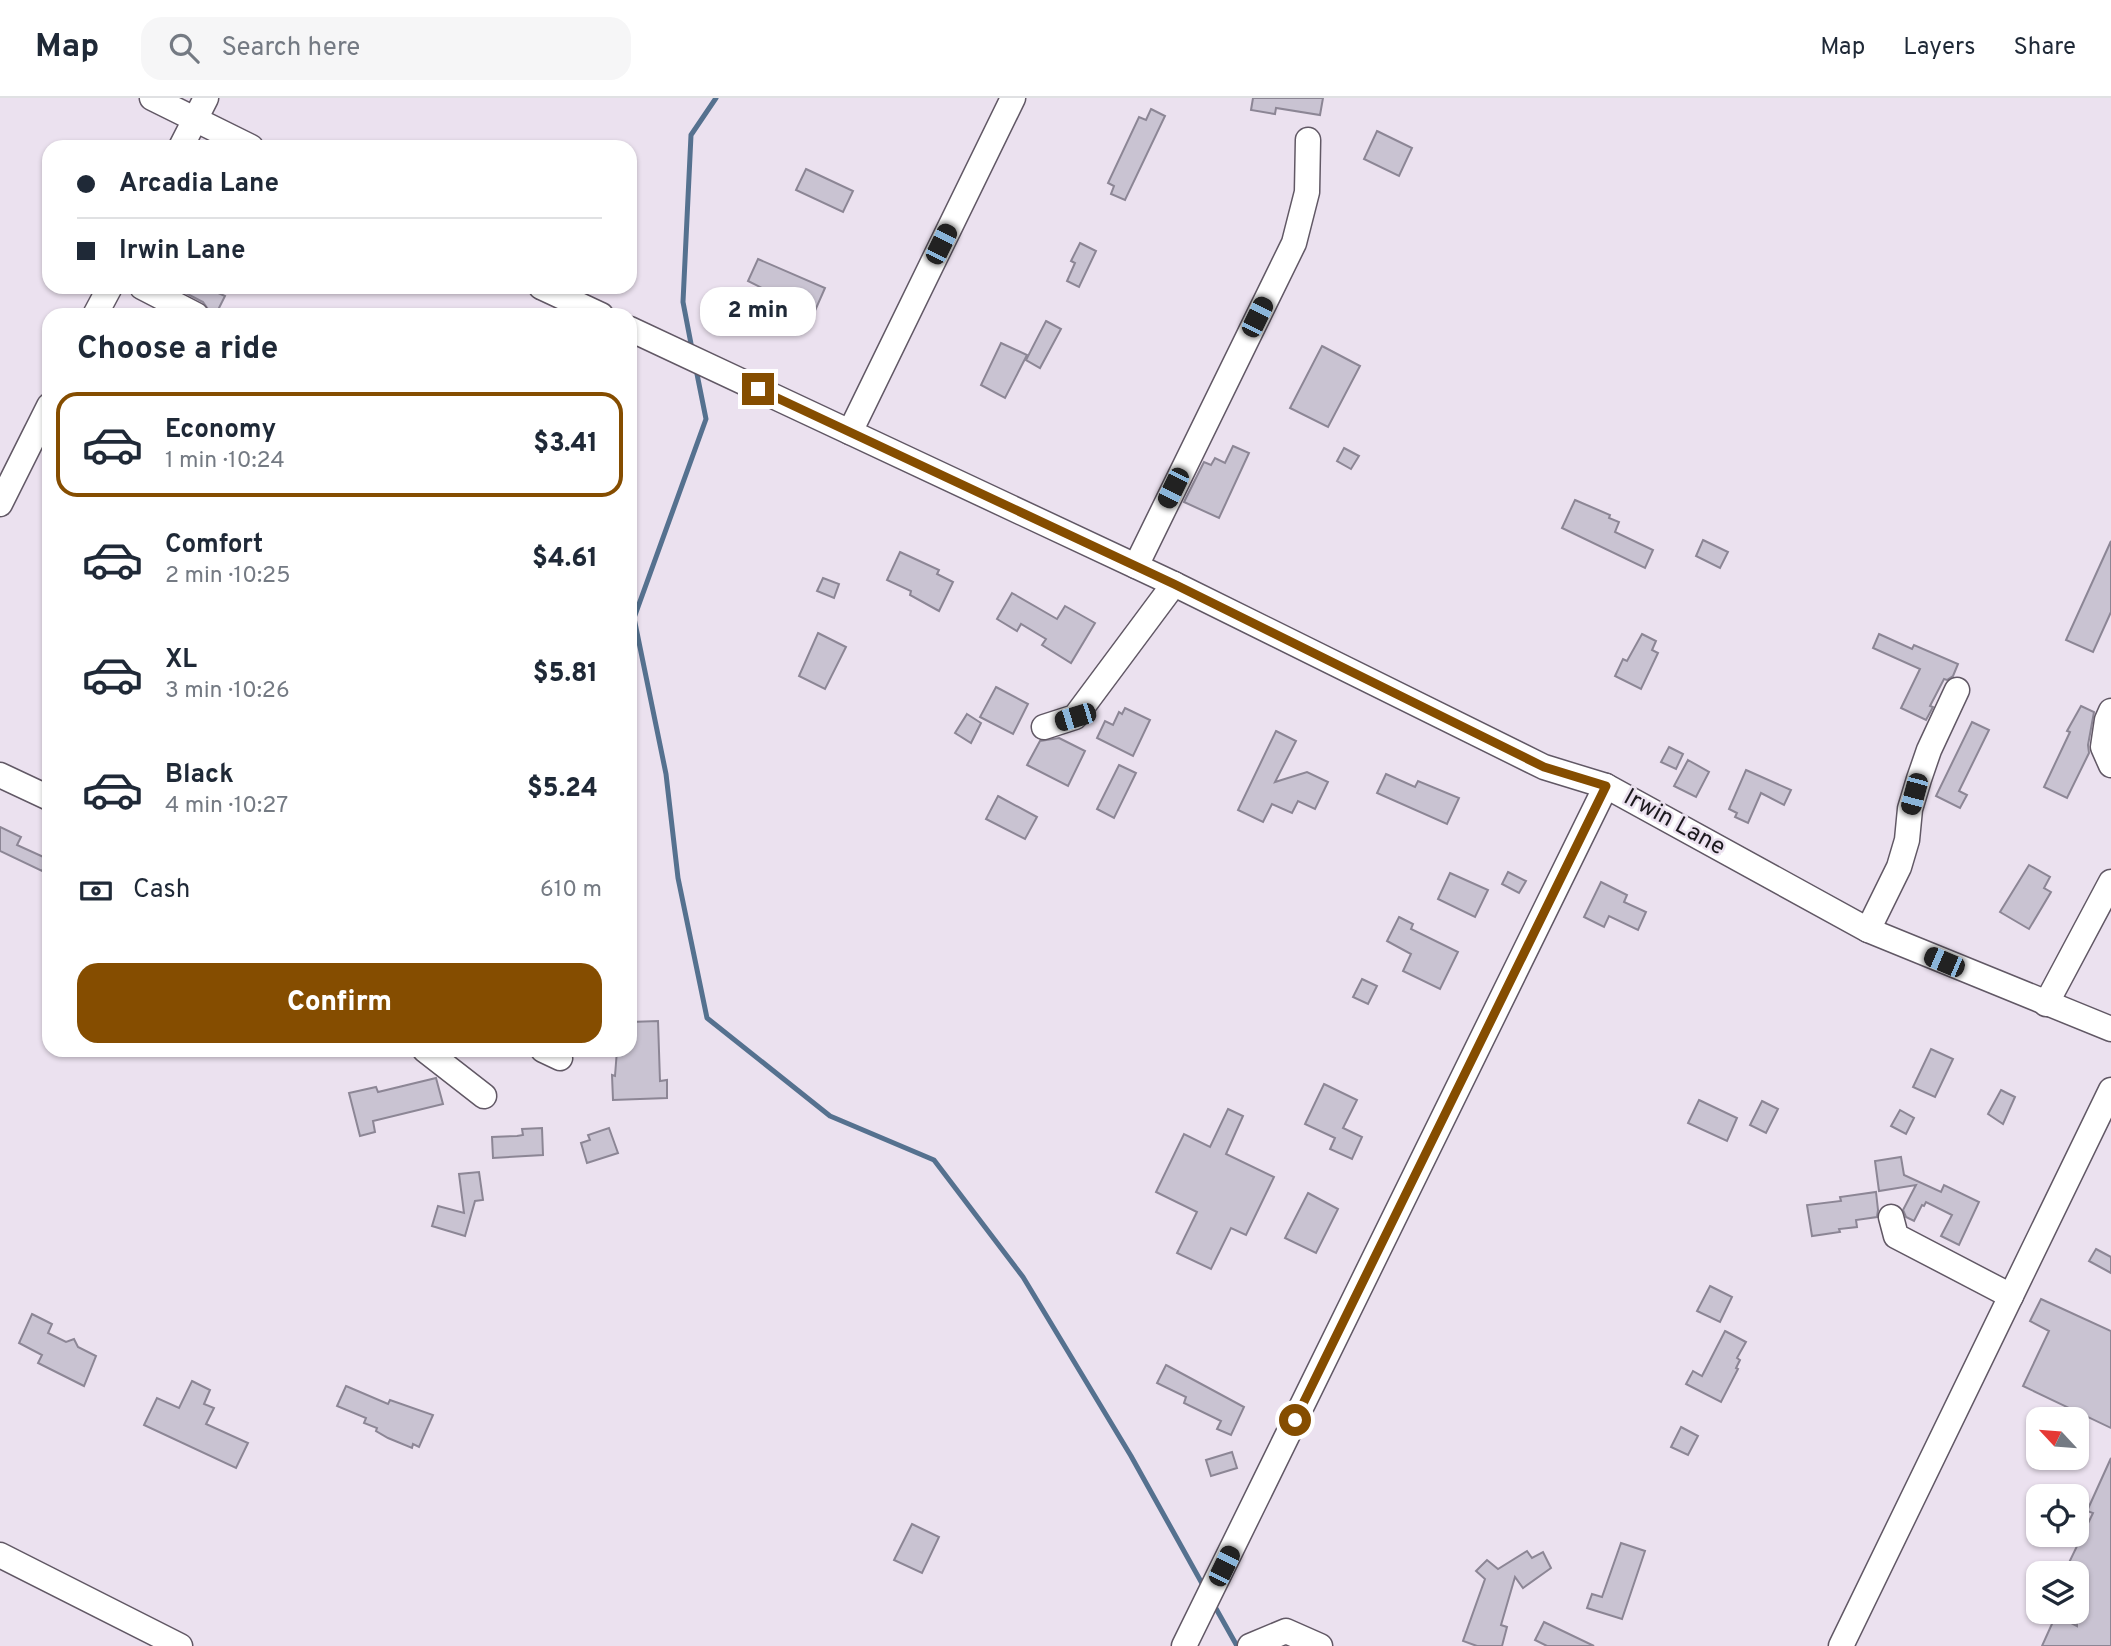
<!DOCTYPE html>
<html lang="en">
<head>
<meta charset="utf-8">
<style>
  :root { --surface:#fff; --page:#f6f6f7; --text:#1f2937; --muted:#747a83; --line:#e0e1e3; --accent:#854d00 }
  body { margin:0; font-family:Overpass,sans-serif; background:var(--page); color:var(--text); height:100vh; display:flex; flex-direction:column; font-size:26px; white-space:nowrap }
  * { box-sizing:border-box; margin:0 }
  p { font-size:23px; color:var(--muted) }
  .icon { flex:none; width:38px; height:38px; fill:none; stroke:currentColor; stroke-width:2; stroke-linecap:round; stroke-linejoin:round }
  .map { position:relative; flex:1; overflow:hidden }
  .panel { position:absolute; left:42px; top:210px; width:595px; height:749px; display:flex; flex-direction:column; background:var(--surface); border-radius:21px; box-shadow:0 2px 5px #0004 }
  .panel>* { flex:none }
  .guide { position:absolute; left:42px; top:42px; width:595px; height:154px; border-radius:21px; box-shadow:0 2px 5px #0004; display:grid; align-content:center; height:154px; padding:0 35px; background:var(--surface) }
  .needle { width:46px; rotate:296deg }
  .tools { position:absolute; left:2026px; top:1309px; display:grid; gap:14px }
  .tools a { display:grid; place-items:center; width:63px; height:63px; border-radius:14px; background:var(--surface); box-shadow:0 2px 5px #0004; font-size:35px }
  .end { position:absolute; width:32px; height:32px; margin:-16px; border:9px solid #854d00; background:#fff; box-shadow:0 0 0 4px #fff }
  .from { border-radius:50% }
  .bubble { position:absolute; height:49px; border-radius:21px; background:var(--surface); box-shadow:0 2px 5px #0004; font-size:23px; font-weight:800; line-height:49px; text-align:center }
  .car { position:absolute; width:21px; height:42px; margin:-21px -10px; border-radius:9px; box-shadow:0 0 5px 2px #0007; background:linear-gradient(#222 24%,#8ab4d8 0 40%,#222 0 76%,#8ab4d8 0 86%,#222 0) }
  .guide b { display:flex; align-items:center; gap:24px; height:66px; font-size:26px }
  .guide b+b { border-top:2px solid var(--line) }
  .guide i { width:18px; height:18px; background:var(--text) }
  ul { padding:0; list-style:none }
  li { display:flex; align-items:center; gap:21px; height:105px; margin:0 14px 10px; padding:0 21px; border:4px solid transparent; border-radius:21px }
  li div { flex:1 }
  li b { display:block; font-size:26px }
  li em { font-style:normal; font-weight:800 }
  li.on { border-color:var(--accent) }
  li>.icon { width:63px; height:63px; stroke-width:1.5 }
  h2 { padding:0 35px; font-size:32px; line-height:84px }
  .pay { display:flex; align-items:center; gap:18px; height:77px; padding:0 35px; font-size:26px }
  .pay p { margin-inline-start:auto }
  .cta { display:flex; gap:14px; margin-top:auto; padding:14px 35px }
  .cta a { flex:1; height:80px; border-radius:21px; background:var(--accent); color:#fff; font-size:28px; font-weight:800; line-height:80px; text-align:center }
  header { display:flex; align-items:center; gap:42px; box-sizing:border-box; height:98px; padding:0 35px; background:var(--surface); border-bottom:2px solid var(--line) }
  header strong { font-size:33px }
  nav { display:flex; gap:38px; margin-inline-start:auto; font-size:24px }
  .search { width:490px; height:63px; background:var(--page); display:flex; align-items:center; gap:18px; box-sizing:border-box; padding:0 24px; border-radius:21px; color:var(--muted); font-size:26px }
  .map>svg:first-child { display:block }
</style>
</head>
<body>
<header>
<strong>Map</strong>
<div class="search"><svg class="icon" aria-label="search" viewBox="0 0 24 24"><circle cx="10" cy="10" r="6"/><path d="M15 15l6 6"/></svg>Search here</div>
<nav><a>Map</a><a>Layers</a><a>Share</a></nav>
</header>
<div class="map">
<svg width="2111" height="1548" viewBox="0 0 2111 1548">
  <rect width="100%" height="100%" fill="#ebe1ef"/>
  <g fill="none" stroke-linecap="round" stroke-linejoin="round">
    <g stroke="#55718f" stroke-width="5">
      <path d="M692 251 683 204 691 37 716 0"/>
      <path d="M696 271 706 321 634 520 666 676 678 780 707 920 830 1018 934 1062 1023 1179 1131 1358 1204 1489"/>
      <path d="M1214 1507 1237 1548"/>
    </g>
  </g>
  <g fill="#c9c3d2" stroke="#8c8695" stroke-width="2">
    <path d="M1253 0H1323L1320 17 1276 10 1275 16 1251 12Z"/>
    <path d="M1151 11 1165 18 1125 102 1111 96 1114 88 1108 85 1139 19 1146 22Z"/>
    <path d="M1377 33 1412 50 1399 78 1364 61Z"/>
    <path d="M806 71 853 93 843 114 796 92Z"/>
    <path d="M1080 145 1096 153 1079 189 1067 183 1075 165 1071 163Z"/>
    <path d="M758 161 825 190 814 215 777 200 778 198 748 183Z"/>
    <path d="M174 189H205L225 198 216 216 210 214 203 204Z"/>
    <path d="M1046 223 1061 231 1040 270 1026 262Z"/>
    <path d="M1001 245 1027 257 1005 300 981 287Z"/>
    <path d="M1322 248 1360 268 1328 329 1290 310Z"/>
    <path d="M1233 348 1249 355 1219 420 1184 404 1204 364 1211 367 1215 360 1225 365Z"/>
    <path d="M1344 350 1359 358 1351 371 1337 363Z"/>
    <path d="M1575 402 1610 417 1609 420 1619 424 1615 434 1653 452 1645 470 1562 430Z"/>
    <path d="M1703 442 1728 454 1720 470 1696 458Z"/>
    <path d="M2111 443V514L2093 554 2066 542Z"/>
    <path d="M900 454 939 472 937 476 953 484 939 513 910 497 911 493 887 482Z"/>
    <path d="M823 480 839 486 834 500 817 493Z"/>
    <path d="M1012 495 1057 521 1065 508 1095 525 1071 565 1042 547 1046 541 1021 526 1017 533 997 521Z"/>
    <path d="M818 535 846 549 825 591 799 578Z"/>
    <path d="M1642 536 1656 543 1652 552 1658 555 1641 591 1615 578 1623 561 1627 563Z"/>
    <path d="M1879 536 1912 551 1914 547 1958 566 1953 578 1947 582 1944 581 1930 608 1933 609 1926 622 1901 610 1920 571 1873 550Z"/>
    <path d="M996 589 1028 606 1013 636 980 619Z"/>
    <path d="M2081 608 2094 614 2088 647 2089 655 2067 700 2044 689 2070 634 2067 633Z"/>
    <path d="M1125 610 1150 622 1133 658 1097 640 1105 623 1113 627 1119 614 1122 616Z"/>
    <path d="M967 616 981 625 971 645 955 635Z"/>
    <path d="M1972 624 1989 632 1959 693 1967 697 1960 710 1936 698Z"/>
    <path d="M1276 633 1296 643 1275 684 1307 674 1328 684 1315 711 1298 703 1292 715 1272 706 1263 724 1238 712Z"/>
    <path d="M1059 640 1085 653 1068 688 1027 667 1040 643Z"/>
    <path d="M1669 649 1683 656 1676 671 1661 664Z"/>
    <path d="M1688 662 1709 674 1696 699 1674 688Z"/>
    <path d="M1119 667 1136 675 1114 720 1097 711Z"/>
    <path d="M1746 672 1791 692 1784 707 1761 695 1748 725 1735 719 1737 715 1729 711Z"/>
    <path d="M1386 676 1415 689 1418 683 1459 700 1447 726 1377 695Z"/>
    <path d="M998 698 1037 719 1025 741 986 721Z"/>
    <path d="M0 729 21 739 17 747 48 761 42 773 0 753Z"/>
    <path d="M2029 767 2050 779 2044 790 2051 794 2029 831 2000 814Z"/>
    <path d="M1508 774 1526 783 1519 795 1502 786Z"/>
    <path d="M1450 775 1488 792 1475 819 1438 801Z"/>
    <path d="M1601 784 1627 797 1624 804 1646 814 1638 832 1609 818 1604 829 1584 819Z"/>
    <path d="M1399 819 1413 826 1411 831 1458 854 1440 891 1403 873 1411 856 1387 843Z"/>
    <path d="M1362 881 1377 888 1368 906 1353 899Z"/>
    <path d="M658 923 660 983 667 982V1000L613 1002 612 977 615 978 617 952H630V924Z"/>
    <path d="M1931 951 1953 961 1935 999 1913 989Z"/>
    <path d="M436 980 443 1006 373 1023 375 1034 360 1038 349 995 376 989 378 994Z"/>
    <path d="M1324 986 1357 1002 1343 1030 1362 1039 1352 1061 1330 1051 1335 1040 1305 1026Z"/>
    <path d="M2001 992 2015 999 2003 1026 1988 1016Z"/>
    <path d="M1699 1002 1737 1020 1727 1043 1688 1025Z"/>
    <path d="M1762 1003 1778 1011 1766 1035 1750 1027Z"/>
    <path d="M1228 1011 1243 1018 1226 1056 1274 1079 1246 1137 1231 1130 1211 1171 1177 1155 1197 1114 1156 1094 1184 1036 1210 1049Z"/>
    <path d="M1900 1012 1914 1020 1906 1036 1891 1028Z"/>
    <path d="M542 1030 543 1057 493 1060 492 1039 517 1038 523 1037 522 1031Z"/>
    <path d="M609 1030 618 1055 587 1065 581 1045 590 1042 588 1037Z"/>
    <path d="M1901 1059 1904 1077 1941 1094 1944 1087 1979 1104 1959 1147 1941 1138 1952 1117 1926 1104 1924 1108 1922 1107 1914 1123 1906 1119 1903 1112 1916 1087 1879 1093 1875 1063Z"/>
    <path d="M479 1074 483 1102 475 1103 465 1138 432 1128 438 1108 464 1115 459 1076Z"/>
    <path d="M1876 1094 1878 1112 1877 1119 1856 1122 1857 1129 1839 1131 1840 1134 1812 1138 1807 1107 1841 1103 1840 1099Z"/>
    <path d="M1308 1095 1338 1111 1316 1155 1285 1140Z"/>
    <path d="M2096 1151 2111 1159V1175L2089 1163Z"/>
    <path d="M1710 1188 1732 1199 1720 1224 1697 1213Z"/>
    <path d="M2041 1201 2111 1233V1330L2023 1288 2049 1233 2030 1223Z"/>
    <path d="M32 1216 52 1226 48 1235 66 1244 74 1241 78 1249 96 1258 84 1288 38 1265 42 1257 19 1245Z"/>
    <path d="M1725 1233 1746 1244 1737 1260 1740 1262 1736 1270 1738 1271 1721 1304 1686 1286 1693 1273 1702 1278Z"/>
    <path d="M1166 1267 1244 1309 1231 1337 1217 1331 1221 1323 1184 1305 1186 1299 1157 1285Z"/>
    <path d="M192 1283 210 1292 204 1306 214 1310 206 1326 248 1345 236 1370 144 1327 157 1300 179 1310Z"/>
    <path d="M346 1288 388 1306 390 1302 433 1317 419 1349 413 1346 412 1350 388 1340 376 1333 377 1330 364 1325 366 1320 337 1308Z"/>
    <path d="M1681 1329 1698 1338 1688 1357 1671 1349Z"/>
    <path d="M1232 1354 1237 1370 1211 1378 1206 1362Z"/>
    <path d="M2111 1360V1548H2042L2056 1517 2077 1528V1475H2064L2093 1415 2087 1413Z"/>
    <path d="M912 1426 939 1439 922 1475 894 1462Z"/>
    <path d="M1621 1445 1645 1453 1622 1521 1587 1510 1592 1496 1602 1499Z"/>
    <path d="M1527 1453 1532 1460 1543 1454 1551 1470 1523 1490 1515 1479 1501 1527 1507 1529 1502 1548H1477L1463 1543 1485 1481 1476 1473 1487 1462 1498 1471Z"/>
    <path d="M1544 1524 1594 1548H1547L1535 1542Z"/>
  </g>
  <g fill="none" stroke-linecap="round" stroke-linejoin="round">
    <g stroke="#615865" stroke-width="27">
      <g id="minor">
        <path d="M152 0 251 49"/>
        <path d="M181 49 206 0"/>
        <path d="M142 189 196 217"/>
        <path d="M541 189 601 217"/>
        <path d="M95 217 110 189"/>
        <path d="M630 231 1174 486 1544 669 1606 688 1868 832 2111 931"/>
        <path d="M850 334 1013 0"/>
        <path d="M0 406 49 308"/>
        <path d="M1136 468 1294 145 1307 94 1308 42"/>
        <path d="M2111 613 2107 622 2103 649 2111 667"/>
        <path d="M1044 629 1075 619 1174 486"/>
        <path d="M0 677 49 700"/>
        <path d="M1868 832 1899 769 1907 742 1910 711 1919 681 1929 652 1957 592"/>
        <path d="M2046 906 2111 784"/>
        <path d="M425 952 484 998"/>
        <path d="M543 952 560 960"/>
        <path d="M1891 1119 1896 1138 2011 1198"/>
        <path d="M0 1457 180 1548"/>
        <path d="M1184 1548 1606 688"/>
        <path d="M1250 1548 1286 1533 1320 1548"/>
        <path d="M1841 1548 2111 992"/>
      </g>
    </g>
    <use href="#minor" stroke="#fff" stroke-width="24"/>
  </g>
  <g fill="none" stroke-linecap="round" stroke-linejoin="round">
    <path stroke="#854d00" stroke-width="9" d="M758 291 1174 486 1544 669 1606 688 1295 1322"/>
  </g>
  <g text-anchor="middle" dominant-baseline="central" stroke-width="5" stroke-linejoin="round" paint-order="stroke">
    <g font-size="24" fill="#1c191e" stroke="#ebe1ef">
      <text transform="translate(1674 725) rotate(29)">Irwin Lane</text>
    </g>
  </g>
</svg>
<div class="tools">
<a><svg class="needle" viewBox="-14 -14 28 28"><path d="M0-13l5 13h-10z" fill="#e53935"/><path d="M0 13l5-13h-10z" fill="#747a83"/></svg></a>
<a><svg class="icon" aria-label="locate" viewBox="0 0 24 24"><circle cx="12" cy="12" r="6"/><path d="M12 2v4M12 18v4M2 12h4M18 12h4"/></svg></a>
<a><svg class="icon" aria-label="layers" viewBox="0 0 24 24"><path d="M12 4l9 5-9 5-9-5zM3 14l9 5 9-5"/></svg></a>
</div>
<i class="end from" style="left:1295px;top:1322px"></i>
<i class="end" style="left:758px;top:291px"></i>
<div class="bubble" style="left:700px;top:189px;width:116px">2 min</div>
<i class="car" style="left:941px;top:146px;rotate:26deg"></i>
<i class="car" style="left:1257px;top:219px;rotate:26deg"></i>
<i class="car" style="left:1173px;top:390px;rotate:206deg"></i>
<i class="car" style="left:1075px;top:619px;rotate:253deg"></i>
<i class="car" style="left:1914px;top:696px;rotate:195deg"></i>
<i class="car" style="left:1944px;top:864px;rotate:293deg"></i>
<i class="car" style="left:1224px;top:1468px;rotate:26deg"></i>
<div class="guide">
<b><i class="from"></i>Arcadia Lane</b>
<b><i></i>Irwin Lane</b>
</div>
<section class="panel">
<h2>Choose a ride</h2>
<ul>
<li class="on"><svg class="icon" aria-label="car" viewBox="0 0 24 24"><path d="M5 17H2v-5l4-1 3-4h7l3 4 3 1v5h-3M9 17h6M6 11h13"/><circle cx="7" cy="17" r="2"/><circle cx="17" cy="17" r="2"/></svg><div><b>Economy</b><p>1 min · 10:24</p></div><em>$3.41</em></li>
<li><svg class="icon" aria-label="car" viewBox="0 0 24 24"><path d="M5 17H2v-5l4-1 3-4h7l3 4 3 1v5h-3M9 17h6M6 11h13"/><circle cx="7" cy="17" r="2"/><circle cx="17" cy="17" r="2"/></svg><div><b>Comfort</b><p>2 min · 10:25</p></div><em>$4.61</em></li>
<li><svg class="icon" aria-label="car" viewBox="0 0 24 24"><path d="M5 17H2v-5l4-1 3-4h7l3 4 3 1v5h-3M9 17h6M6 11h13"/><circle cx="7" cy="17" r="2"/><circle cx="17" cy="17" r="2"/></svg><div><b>XL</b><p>3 min · 10:26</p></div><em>$5.81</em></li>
<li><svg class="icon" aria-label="car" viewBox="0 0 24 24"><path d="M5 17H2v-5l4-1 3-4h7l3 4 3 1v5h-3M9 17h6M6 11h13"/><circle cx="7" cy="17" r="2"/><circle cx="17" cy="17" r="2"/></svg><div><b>Black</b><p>4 min · 10:27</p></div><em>$5.24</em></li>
</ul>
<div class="pay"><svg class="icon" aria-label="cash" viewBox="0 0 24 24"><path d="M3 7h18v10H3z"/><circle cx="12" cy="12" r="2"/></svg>Cash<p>610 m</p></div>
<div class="cta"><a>Confirm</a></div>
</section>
</div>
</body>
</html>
